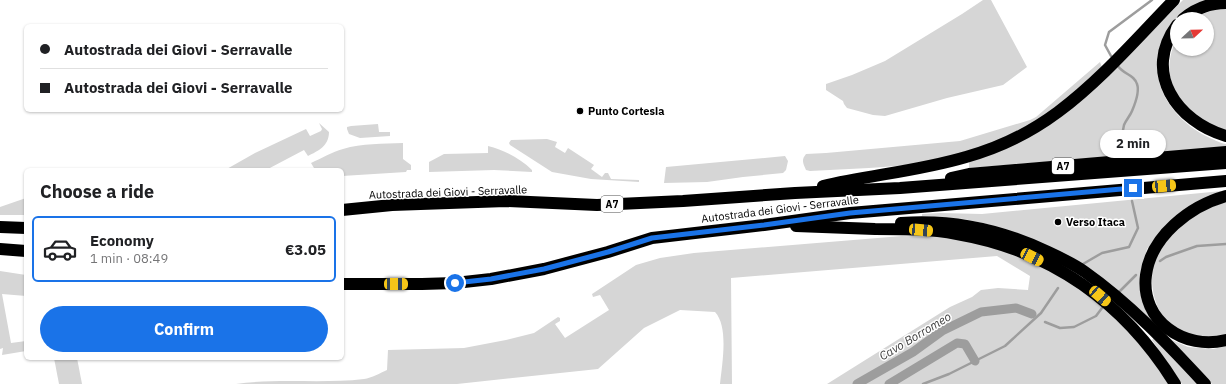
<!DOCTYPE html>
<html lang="en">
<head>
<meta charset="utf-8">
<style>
  :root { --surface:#fff; --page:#f6f6f6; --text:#202124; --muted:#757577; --line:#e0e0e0; --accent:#1a73e8 }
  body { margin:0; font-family:"IBM Plex Sans",sans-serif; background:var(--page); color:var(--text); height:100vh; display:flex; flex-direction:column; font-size:15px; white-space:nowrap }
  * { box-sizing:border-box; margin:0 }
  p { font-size:13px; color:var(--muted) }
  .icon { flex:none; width:22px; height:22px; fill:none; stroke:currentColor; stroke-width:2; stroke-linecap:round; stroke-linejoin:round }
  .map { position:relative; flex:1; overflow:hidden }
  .sheet { position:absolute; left:24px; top:168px; width:320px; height:192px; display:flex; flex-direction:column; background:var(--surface); border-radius:6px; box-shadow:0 1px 3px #0004 }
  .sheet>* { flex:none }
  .top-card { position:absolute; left:24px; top:24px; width:320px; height:88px; border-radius:6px; box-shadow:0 1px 3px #0004; display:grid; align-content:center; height:88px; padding:0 16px; background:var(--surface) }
  .needle { width:26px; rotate:68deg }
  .buttons { position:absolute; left:1170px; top:12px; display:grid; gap:8px }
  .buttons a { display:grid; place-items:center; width:44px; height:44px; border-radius:50%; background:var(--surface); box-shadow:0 1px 3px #0004; font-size:20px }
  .end { position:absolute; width:18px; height:18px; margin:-9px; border:5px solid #1a73e8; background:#fff; box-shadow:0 0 0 2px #fff }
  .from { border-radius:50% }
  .bubble { position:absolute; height:28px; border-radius:14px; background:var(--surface); box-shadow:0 1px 3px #0004; font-size:13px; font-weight:700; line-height:28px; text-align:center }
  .car { position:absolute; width:12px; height:24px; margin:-12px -6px; border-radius:5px; box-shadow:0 0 3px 1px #0007; background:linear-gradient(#f5c518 24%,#345 0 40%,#f5c518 0 76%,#345 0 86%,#f5c518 0) }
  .top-card b { display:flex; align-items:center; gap:14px; height:38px; font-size:15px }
  .top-card b+b { border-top:1px solid var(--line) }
  .top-card i { width:10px; height:10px; background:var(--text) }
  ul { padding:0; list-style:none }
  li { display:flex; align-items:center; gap:12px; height:66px; margin:0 8px 6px; padding:0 8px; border:2px solid transparent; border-radius:6px }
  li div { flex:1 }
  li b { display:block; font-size:15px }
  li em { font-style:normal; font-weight:700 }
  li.active { border-color:var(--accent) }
  li>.icon { width:36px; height:36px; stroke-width:1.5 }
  h2 { padding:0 16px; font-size:18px; line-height:48px }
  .cta { display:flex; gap:8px; margin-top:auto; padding:8px 16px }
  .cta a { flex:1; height:46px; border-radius:24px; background:var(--accent); color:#fff; font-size:16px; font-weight:700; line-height:46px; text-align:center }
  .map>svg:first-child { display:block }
</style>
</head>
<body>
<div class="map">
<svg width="1226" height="384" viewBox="0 0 1226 384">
  <rect width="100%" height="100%" fill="#fff"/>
  <g fill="#d6d6d6">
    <path d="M983 0H991L1027 67 1003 85 947 98 885 116 873 115 847 108 844 104 843 101 826 90V84L852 75 885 61 962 14Z"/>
    <path d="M1183 0H1207C1200 3 1191 6 1185 10 1178 15 1172 24 1167 32 1142 72 1167 116 1206 136 1213 139 1219 143 1226 144V147L969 168V161L1092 91Z"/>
    <path d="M1216 9H1226V133C1211 126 1196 118 1184 105 1167 87 1165 60 1177 39V49H1207V19H1194L1200 15Z"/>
    <path d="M1100 62 1102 67C1092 76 1082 87 1071 96 1033 128 978 153 928 162 889 168 849 169 810 171L806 170C803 163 801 160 806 154L826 153 960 141 1030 120 1036 117Z"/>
    <path d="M319 123 329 132C329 146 318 151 308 156L304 150 266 170H225L255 153 306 129 310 136 321 131 322 129Z"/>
    <path d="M378 124 379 132H390V136L360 138 349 134 347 129V127L351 126Z"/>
    <path d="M547 139 557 142 555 147 565 153 568 148 594 165 591 169 602 177 605 173H608L611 179 639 180V182L591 179 552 172 510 145 509 143 511 140Z"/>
    <path d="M403 143V159L411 165V170H407L406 172 342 176V170H311L314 168 311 163C322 158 332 152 343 149 362 143 383 144 403 143Z"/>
    <path d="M488 146C504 150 520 158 532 170V172L494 170 429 172V162L444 154 488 153Z"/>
    <path d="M785 156 788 161 786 170 783 173 743 177 707 182 664 183 666 167Z"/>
    <path d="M1222 191 1166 225 1147 249 1141 270V290L1164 333 1172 340 1188 347 1213 349 1226 346V384H1212L1190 359 1129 301 991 225 964 219 922 216V214L940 213 982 214Z"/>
    <path d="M26 198V215H0V207Z"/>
    <path d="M1226 202V335C1222 336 1216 339 1211 339 1207 339 1201 336 1196 335 1191 334 1184 333 1179 330 1155 319 1147 283 1155 260 1164 232 1199 210 1226 202Z"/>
    <path d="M902 236C925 237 949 236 972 241 1035 255 1094 291 1137 339 1149 353 1158 369 1169 384H827L950 307 972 297 981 290 998 288 1028 290 1030 276 997 256 731 278 732 384H720C722 364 729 327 715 312L680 310 644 328 598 369 457 384H236C278 378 322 384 364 379 372 378 380 373 387 370L388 350 464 348 506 340 534 333 558 317 560 318V321L555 324 565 338 609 310 600 295 593 297 592 294 636 265 660 258 694 253Z"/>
    <path d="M0 271 26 275V296L2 294 11 343 26 341V351L2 355 3 348 0 349Z"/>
    <path d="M1154 338 1201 384H1182L1152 340Z"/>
    <path d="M54 358H77L82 384H59Z"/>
  </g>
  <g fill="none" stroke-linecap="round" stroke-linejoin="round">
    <g stroke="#9d9d9d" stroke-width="2.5">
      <path d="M1111 56 1105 45 1109 32 1152 0"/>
      <path d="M1118 66C1124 75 1134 74 1137 84 1140 92 1135 104 1132 111 1130 116 1126 120 1124 125 1121 135 1123 146 1125 156"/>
      <path d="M1160 261 1166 257 1197 246 1226 244"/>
      <path d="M1083 264 1102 253 1129 247 1138 228 1132 201"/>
      <path d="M1118 293 1136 275"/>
      <path d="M1045 322 1060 328 1074 327 1096 316 1102 308"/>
      <path d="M923 384 949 374 1005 346 1041 313 1058 288"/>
    </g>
    <g stroke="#9d9d9d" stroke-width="9">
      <path d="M857 384 913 352 942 331 981 312 1016 308 1032 314"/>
      <path d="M889 384 957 343 965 344 975 361"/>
    </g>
    <g stroke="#000" stroke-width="12">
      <path d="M1183 19C1196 8 1209 3 1226 3"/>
      <path d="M1177 25C1142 72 1177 122 1226 136"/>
      <path d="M951 178 969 174 1226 152"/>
      <path d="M823 186C870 175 919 171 966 157 999 148 1031 132 1058 112 1101 80 1137 38 1174 0"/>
      <path d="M1226 196C1190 206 1151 236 1146 275 1140 321 1185 351 1226 340"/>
      <path d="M342 210 392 205 506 201 597 205 683 201 795 193 900 188 1226 163"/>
      <path d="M901 223C953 219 1002 230 1048 252 1061 258 1074 264 1085 272 1129 303 1169 345 1205 384"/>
      <path d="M796 226C822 227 848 228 875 229 902 229 930 229 957 234 1051 250 1125 303 1175 384"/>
      <path d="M0 227 26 228"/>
      <path d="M0 249 26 251"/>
      <path d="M342 284H422L455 283 491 279 544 269 608 252 652 238 764 225 850 213 1226 181"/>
    </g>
  </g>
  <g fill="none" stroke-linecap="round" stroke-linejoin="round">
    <path stroke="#1a73e8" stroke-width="5" d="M455 283 491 279 544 269 608 252 652 238 764 225 850 213 1133 188"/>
  </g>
  <g fill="#000" stroke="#fff" stroke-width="1.5">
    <circle cx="580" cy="111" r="4"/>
    <circle cx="1058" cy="222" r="4"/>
  </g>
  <g text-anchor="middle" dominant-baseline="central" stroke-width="3" stroke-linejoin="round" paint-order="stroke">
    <g fill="#fff" stroke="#4c4c4c" stroke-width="1">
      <rect x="1052" y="158" width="22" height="16" rx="3"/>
      <rect x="601" y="196" width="22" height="16" rx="3"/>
    </g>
    <g font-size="10" font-weight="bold" fill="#000">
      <text x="1063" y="166">A7</text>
      <text x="612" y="204">A7</text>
    </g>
    <g font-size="11" font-weight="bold" fill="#000" stroke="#fff" text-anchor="start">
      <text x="588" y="111">Punto Cortesia</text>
      <text x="1066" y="222">Verso Itaca</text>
    </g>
    <g font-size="11" fill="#000" stroke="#fff">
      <text transform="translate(448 192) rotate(-2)">Autostrada dei Giovi - Serravalle</text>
      <text transform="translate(780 209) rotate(-7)">Autostrada dei Giovi - Serravalle</text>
    </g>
    <g font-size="12" font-style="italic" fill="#3e3e3e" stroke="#fff">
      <text transform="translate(915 336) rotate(-31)">Cavo Borromeo</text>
    </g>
  </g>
</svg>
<div class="buttons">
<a><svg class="needle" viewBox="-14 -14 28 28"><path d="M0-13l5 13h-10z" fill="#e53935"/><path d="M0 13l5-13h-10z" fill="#757577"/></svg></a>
</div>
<i class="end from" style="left:455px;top:283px"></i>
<i class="end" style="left:1133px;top:188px"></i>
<div class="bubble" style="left:1100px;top:130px;width:66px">2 min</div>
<i class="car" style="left:1164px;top:186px;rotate:85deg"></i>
<i class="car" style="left:921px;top:230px;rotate:95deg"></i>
<i class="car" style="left:1032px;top:257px;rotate:117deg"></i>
<i class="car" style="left:396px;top:284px;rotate:90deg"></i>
<i class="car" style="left:1100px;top:296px;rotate:131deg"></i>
<div class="top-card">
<b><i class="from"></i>Autostrada dei Giovi - Serravalle</b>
<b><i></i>Autostrada dei Giovi - Serravalle</b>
</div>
<section class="sheet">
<h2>Choose a ride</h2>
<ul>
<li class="active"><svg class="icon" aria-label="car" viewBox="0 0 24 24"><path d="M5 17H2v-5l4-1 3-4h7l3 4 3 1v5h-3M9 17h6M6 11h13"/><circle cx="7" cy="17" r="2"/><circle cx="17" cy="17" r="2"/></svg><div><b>Economy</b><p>1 min · 08:49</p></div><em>€3.05</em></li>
</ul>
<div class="cta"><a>Confirm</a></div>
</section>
</div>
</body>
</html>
